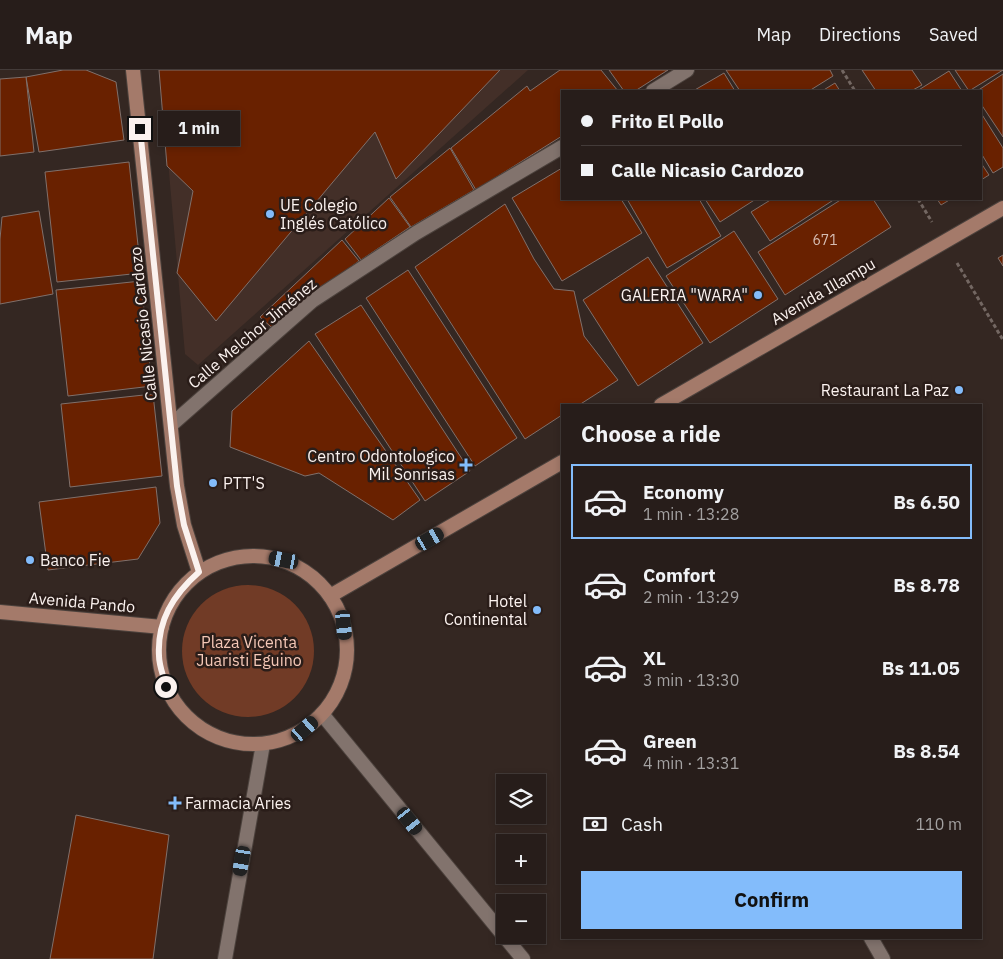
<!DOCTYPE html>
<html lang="en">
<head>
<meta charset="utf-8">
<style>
  :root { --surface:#271d1a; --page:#2f2623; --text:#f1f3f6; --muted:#a4a2a2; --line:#433b39; --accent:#83bcfb }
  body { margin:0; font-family:"IBM Plex Sans",sans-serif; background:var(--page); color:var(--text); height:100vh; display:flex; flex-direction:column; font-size:19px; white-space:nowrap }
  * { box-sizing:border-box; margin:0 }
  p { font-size:16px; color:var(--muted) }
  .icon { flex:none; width:28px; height:28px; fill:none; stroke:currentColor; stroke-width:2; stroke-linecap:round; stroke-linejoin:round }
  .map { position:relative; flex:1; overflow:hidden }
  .sheet { position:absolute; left:561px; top:334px; width:421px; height:535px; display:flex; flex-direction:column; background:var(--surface); border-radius:0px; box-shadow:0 2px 8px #0003,0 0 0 1px var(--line) }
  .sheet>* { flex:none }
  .guide { position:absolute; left:561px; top:20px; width:421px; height:110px; border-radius:0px; box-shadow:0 2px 8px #0003,0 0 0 1px var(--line); display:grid; align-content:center; height:110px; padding:0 20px; background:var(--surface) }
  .tools { position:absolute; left:496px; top:704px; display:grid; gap:10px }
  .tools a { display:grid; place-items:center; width:50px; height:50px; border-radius:0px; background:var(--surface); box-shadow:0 2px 8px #0003,0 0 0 1px var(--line); font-size:25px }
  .end { position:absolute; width:22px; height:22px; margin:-11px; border:6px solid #fbf2ef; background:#111; box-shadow:0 0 0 2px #111 }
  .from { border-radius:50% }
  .bubble { position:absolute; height:35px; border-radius:0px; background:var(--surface); box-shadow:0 2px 8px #0003,0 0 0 1px var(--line); font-size:16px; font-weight:800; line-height:35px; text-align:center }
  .car { position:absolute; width:15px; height:30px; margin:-15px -8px; border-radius:6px; box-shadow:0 0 4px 1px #0007; background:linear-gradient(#222 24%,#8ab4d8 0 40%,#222 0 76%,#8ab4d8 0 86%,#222 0) }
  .guide b { display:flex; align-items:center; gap:18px; height:48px; font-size:19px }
  .guide b+b { border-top:1px solid var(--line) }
  .guide i { width:12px; height:12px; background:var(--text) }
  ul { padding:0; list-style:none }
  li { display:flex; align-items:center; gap:15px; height:75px; margin:0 10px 8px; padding:0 10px; border:2px solid transparent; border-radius:0px }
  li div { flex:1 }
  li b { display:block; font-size:19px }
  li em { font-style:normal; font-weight:800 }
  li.on { border-color:var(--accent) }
  li>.icon { width:45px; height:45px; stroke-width:1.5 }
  h2 { padding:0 20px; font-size:22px; line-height:60px }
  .pay { display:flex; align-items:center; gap:12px; height:55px; padding:0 20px; font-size:19px }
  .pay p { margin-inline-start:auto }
  .action { display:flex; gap:10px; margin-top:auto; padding:10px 20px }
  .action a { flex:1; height:58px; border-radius:0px; background:var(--accent); color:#111; font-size:20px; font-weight:800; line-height:58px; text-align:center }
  header { display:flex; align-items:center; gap:30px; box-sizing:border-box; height:70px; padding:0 25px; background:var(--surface); border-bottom:1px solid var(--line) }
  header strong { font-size:24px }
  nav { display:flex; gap:28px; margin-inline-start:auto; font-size:18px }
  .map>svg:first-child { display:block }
</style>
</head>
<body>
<header>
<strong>Map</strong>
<nav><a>Map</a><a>Directions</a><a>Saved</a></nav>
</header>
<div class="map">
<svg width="1003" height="889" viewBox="0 0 1003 889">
  <rect width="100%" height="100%" fill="#342722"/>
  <path fill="#432f28" d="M160 0H528L198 295 185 284Z"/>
  <circle fill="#713b26" cx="248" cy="581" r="66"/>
  <g fill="#692100" stroke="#80706b">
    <path d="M63 0H86L116 12 124 70 39 82 26 7Z"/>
    <path d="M159 0H500L396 109 375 62 216 251 177 203 193 121 167 96Z"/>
    <path d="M560 0H601L618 21H562V66L476 120 451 78 527 16 530 21Z"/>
    <path d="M609 0H668L635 21H624Z"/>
    <path d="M726 0H830L833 6 809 21H740Z"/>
    <path d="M862 0H912L922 15 911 21H876Z"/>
    <path d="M955 0H1003L969 21Z"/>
    <path d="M949 1 962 21H917Z"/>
    <path d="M724 3 735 21H693Z"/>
    <path d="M1003 4V67L981 34V21H977Z"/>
    <path d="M26 7 34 82 0 86V9Z"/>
    <path d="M835 13 840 21H822Z"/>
    <path d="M981 43 1003 78V97L993 103 981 83Z"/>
    <path d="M450 78 474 120 411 157 390 127Z"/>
    <path d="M129 92 141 203 57 212 45 102Z"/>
    <path d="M981 93 989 105 981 110Z"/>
    <path d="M562 98V129H621L642 163 562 211 512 128Z"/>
    <path d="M389 128 410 157 361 190 345 169Z"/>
    <path d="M627 129H699L721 166 667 198Z"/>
    <path d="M705 129H756L720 152Z"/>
    <path d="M772 129H835L770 171 751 142Z"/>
    <path d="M842 129H873L891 157 785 225 758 182Z"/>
    <path d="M937 129H951L941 135Z"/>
    <path d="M505 134 534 189 554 219 574 221 584 266 618 310 579 335H562V345L525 369 415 197Z"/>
    <path d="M39 141 53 224 0 234V169L2 147Z"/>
    <path d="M734 161 778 229 710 273 666 206Z"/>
    <path d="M342 170 359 191 271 257 260 247Z"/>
    <path d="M1003 185V196L998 188Z"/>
    <path d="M648 187 703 273 638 316 583 230Z"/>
    <path d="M408 200 517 368 475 396 366 228Z"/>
    <path d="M141 211 152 316 68 326 56 220Z"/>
    <path d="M361 235 470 401 425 431 315 264Z"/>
    <path d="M309 271 420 430 393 450 319 403 305 406 230 377 232 341Z"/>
    <path d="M153 324 162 406 70 417 61 334Z"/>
    <path d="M156 417 160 453 138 489 48 500 39 432Z"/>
    <path d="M76 745 169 765 153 889H50Z"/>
  </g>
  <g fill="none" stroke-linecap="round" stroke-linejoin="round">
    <g stroke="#4c423d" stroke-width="16">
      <path id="service" d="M871 868 883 889"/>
    </g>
    <g stroke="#4c423d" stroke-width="16">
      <g id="pedestrian">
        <path d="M653 21 687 0"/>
        <path d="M171 355 312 231 416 163 562 77"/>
      </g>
    </g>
    <g stroke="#4c423d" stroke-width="16">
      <g id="tertiary">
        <path d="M322 644 523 889"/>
        <path d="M225 889 263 674"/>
      </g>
    </g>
    <g stroke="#4c423d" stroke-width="16">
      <g id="secondary">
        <path d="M133 0 177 416 184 455 199 502"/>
        <path d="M661 335 1003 138"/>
        <circle cx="253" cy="580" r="94"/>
        <path d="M330 526 562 392"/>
        <path d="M0 542 162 557"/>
      </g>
    </g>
    <g stroke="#736762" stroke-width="3" stroke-dasharray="4 2.5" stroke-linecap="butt">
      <path d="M842 0 855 21"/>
      <path d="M918 129 932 152"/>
      <path d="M957 193 1003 270"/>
    </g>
    <use href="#service" stroke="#82736d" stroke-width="14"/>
    <use href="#pedestrian" stroke="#82736d" stroke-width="14"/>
    <use href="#tertiary" stroke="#82736d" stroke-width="14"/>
    <use href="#secondary" stroke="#a47a6a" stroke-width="14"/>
  </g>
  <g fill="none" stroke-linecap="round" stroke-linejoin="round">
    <path stroke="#fbf2ef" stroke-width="6" d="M140 59 177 416 184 455 199 502C173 525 157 551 159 586 159 596 164 607 166 617"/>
  </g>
  <g fill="#83bcfb" stroke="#2a1d19" stroke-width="2">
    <circle cx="270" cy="144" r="5"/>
    <circle cx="758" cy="225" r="5"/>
    <circle cx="959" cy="320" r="5"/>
    <path d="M463.5 387.5h5v5h5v5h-5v5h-5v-5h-5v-5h5z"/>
    <circle cx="213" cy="413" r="5"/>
    <circle cx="30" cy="490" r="5"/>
    <circle cx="537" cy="540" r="5"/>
    <path d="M172.5 725.5h5v5h5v5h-5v5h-5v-5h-5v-5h5z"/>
  </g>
  <g text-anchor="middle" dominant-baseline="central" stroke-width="5" stroke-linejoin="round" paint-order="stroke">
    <g font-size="14" fill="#d6beb3">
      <text x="825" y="170">671</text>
    </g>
    <g font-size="16" fill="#fbf2ef" stroke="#2a1d19" text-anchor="start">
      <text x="280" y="135">UE Colegio<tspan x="280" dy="18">Inglés Católico</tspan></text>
      <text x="748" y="225" text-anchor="end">GALERIA "WARA"</text>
      <text x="949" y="320" text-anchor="end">Restaurant La Paz</text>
      <text x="455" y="386" text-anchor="end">Centro Odontologico<tspan x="455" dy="18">Mil Sonrisas</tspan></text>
      <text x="223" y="413">PTT'S</text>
      <text x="40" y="490">Banco Fie</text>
      <text x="527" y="531" text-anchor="end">Hotel<tspan x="527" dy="18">Continental</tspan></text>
      <text x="185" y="733">Farmacia Aries</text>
    </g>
    <g font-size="16" fill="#fbf2ef" stroke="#2a1d19">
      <text transform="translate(823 221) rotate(-30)">Avenida Illampu</text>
      <text transform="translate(143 254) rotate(-96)">Calle Nicasio Cardozo</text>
      <text transform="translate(252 263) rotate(-40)">Calle Melchor Jiménez</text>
      <text transform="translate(82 532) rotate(5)">Avenida Pando</text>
    </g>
    <g font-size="16" fill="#f4c7b6" stroke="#2a1d19">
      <text x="249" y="572">Plaza Vicenta<tspan x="249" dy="18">Juaristi Eguino</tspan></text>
    </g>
  </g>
</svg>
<div class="tools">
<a><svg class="icon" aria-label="layers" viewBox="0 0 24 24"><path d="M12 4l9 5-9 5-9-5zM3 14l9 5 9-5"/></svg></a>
<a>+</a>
<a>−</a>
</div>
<i class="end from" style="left:166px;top:617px"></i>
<i class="end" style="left:140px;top:59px"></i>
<div class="bubble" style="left:158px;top:41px;width:82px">1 min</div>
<i class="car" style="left:430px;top:469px;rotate:60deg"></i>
<i class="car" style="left:284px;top:490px;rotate:281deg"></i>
<i class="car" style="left:344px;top:555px;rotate:174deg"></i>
<i class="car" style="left:305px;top:659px;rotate:49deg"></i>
<i class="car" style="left:410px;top:751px;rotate:141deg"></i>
<i class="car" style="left:242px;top:791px;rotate:190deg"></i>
<div class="guide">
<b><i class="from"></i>Frito El Pollo</b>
<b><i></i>Calle Nicasio Cardozo</b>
</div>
<section class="sheet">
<h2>Choose a ride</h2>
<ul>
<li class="on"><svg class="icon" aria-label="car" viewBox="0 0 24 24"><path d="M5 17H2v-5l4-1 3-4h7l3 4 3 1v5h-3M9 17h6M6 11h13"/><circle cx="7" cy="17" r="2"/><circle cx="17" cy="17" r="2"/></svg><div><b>Economy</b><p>1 min · 13:28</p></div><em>Bs 6.50</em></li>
<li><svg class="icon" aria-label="car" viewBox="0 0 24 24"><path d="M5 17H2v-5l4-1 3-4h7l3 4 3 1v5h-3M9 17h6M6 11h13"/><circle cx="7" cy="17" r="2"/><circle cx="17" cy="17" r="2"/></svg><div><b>Comfort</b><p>2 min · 13:29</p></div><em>Bs 8.78</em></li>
<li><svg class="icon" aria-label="car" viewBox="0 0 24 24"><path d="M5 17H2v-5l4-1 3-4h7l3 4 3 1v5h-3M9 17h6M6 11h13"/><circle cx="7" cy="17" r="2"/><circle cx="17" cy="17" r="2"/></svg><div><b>XL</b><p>3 min · 13:30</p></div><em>Bs 11.05</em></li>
<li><svg class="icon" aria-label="car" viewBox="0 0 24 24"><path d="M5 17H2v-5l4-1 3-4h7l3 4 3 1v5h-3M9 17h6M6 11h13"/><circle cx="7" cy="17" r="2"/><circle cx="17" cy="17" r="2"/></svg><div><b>Green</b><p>4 min · 13:31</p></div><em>Bs 8.54</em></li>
</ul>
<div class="pay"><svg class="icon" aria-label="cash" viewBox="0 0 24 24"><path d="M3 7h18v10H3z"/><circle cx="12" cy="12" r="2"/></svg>Cash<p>110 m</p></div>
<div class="action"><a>Confirm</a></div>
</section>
</div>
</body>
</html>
